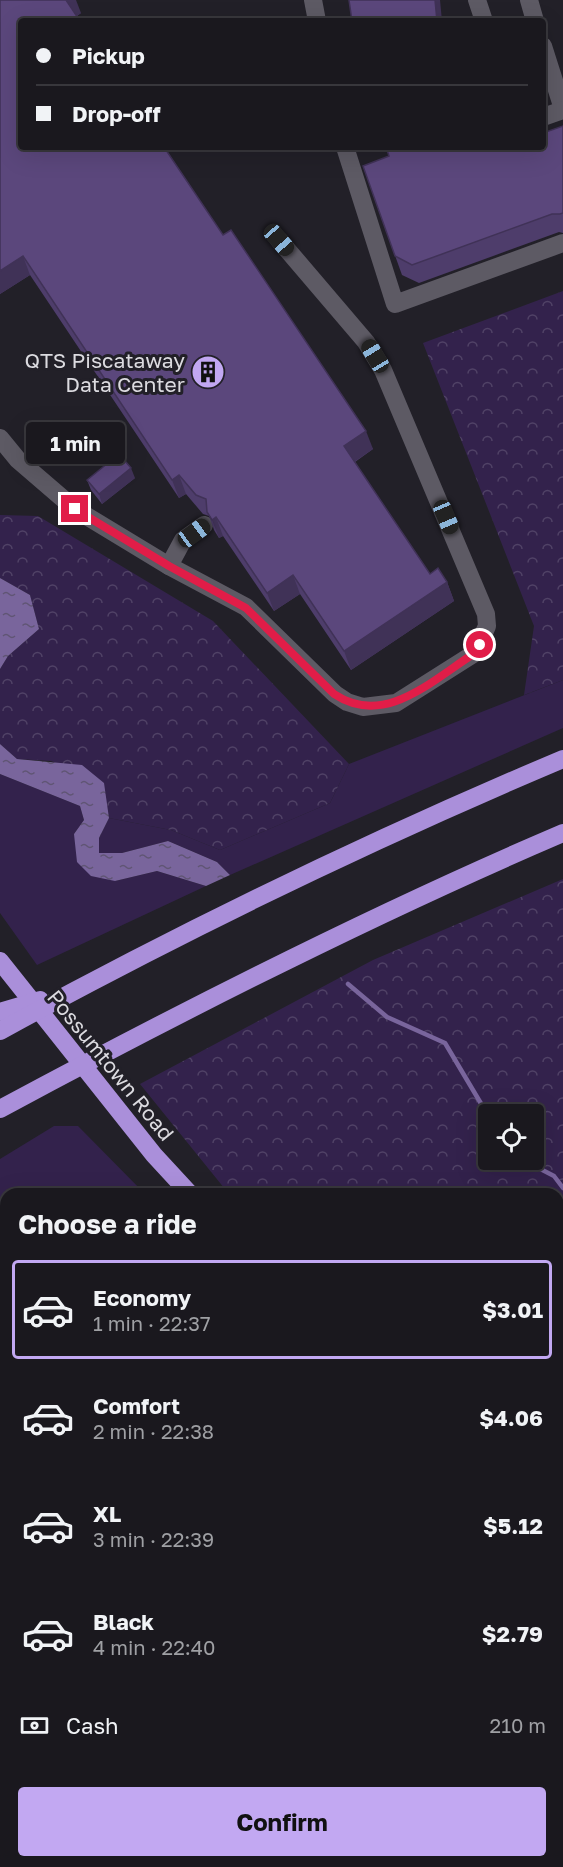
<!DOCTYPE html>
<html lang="en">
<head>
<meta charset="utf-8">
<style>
  :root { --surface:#1a181e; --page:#27252b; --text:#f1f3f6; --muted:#9fa0a4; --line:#38373c; --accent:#c2a8f2 }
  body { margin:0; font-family:"Golos Text",sans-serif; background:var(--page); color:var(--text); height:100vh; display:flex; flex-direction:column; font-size:22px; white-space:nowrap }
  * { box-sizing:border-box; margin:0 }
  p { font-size:20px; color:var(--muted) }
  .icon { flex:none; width:33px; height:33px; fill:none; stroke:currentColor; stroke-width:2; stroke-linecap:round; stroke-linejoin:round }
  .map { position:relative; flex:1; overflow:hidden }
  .drawer { position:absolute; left:0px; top:1188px; width:564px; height:680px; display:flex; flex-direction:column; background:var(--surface); border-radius:18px 18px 0 0; box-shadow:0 6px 24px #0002,0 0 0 2px var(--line) }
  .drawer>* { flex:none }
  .banner { position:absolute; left:18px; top:18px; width:528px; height:132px; border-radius:6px; box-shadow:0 6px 24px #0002,0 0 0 2px var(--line); display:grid; align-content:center; height:132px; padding:0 18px; background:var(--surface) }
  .fabs { position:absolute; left:478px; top:1104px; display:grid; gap:12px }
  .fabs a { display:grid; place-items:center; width:66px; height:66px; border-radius:6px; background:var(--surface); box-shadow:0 6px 24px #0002,0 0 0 2px var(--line); font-size:30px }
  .end { position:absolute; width:27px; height:27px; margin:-14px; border:8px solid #e11d48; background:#fff; box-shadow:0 0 0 3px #fff }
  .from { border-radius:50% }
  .bubble { position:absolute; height:42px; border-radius:6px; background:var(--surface); box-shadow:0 6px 24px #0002,0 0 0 2px var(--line); font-size:20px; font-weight:700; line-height:42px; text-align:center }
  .car { position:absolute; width:18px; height:36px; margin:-18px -9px; border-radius:8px; box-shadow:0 0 4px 2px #0007; background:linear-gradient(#222 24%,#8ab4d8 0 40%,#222 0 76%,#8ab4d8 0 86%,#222 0) }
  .banner b { display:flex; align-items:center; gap:21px; height:57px; font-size:22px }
  .banner b+b { border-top:2px solid var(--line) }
  .banner i { width:15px; height:15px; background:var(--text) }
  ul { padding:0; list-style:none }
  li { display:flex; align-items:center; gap:18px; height:99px; margin:0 12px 9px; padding:0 6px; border:3px solid transparent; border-radius:6px }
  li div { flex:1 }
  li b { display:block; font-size:22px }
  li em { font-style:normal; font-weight:700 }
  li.current { border-color:var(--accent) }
  li>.icon { width:54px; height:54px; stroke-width:1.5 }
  h2 { padding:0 18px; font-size:27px; line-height:72px }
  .pay { display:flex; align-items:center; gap:15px; height:66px; padding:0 18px; font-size:22px }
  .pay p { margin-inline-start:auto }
  .action { display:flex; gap:12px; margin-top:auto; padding:12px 18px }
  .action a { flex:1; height:69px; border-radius:6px; background:var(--accent); color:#111; font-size:24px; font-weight:700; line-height:69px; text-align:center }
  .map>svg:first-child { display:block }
</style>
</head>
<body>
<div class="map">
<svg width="563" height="1867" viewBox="0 0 563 1867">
  <defs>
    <pattern id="forest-crowns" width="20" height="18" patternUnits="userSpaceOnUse" patternTransform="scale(1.5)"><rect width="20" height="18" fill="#33224c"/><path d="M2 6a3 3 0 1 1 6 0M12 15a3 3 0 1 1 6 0" fill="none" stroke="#504266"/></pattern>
    <pattern id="water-ripples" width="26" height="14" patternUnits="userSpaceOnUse" patternTransform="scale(1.5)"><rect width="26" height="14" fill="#79659c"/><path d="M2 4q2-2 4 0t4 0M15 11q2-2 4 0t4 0" fill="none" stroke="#605574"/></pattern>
  </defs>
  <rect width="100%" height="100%" fill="#222028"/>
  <g fill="#33224c">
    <path d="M563 680V728L230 875 217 862 168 841 122 853 99 854V838L109 818 171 830 220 850 330 803 349 764Z"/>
    <path d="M0 774 80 806 84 820 74 834 115 881 157 871 206 886 37 965 0 913Z"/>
    <path d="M54 1126H78L145 1194H6V1230L0 1232V1159Z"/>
    <path d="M0 1701 6 1709V1862H11L0 1867Z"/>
  </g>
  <g fill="url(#forest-crowns)" fill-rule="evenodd">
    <path d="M563 291V680L524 695 534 626 423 343Z"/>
    <path d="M0 515 38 516 213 621 349 764 330 803 220 850 171 830 109 818 103 783 51 761 17 759 0 744V669L8 656 39 629 30 595 0 578Z"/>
    <path d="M563 879V1514L558 1513V1194H229L140 1084 373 960ZM534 1114V1160H489V1114Z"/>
  </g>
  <g fill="url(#water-ripples)">
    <path d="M0 578 30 595 39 629 8 656 0 669Z"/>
    <path d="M0 744 17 759 82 765 104 783 109 818 99 838V853H122L168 841 217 862 230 875 206 886 157 871 115 881 91 876 77 862 74 834 84 820 80 806 0 774Z"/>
  </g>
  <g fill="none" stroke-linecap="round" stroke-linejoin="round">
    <g stroke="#79659c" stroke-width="4.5">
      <path d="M348 984 387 1017 445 1043 489 1117"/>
      <path d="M523 1160 554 1176 563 1188"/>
    </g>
    <g stroke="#5d5a64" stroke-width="18">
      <path d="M313 0 317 21"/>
      <path d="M477 0 484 21"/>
      <path d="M529 0 535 21"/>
      <path d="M543 46 563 109"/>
      <path d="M543 117 563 110"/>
      <path d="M345 147 395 304 563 243"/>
      <path d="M0 438 18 460 75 509 169 566 246 607 335 694 347 702 363 707 396 703 475 653 487 626 486 614 383 370 366 342 279 240"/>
      <path d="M169 566 183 540 204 525"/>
      <path d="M0 1260 6 1257"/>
      <path d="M0 1305 6 1300"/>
      <path d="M0 1679 6 1687"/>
      <path d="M558 1827 563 1834"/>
    </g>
    <g stroke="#aa8fda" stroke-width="18">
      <path d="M0 961 154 1155 190 1194"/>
      <path d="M0 1012 40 1000"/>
      <path d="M0 1031C183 931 371 840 563 759"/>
      <path d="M0 1109C184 1010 371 915 563 833"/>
      <path d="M558 1544 563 1545"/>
      <path d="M558 1585 563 1584"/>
      <path d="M34 1867 42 1862"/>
      <path d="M78 1867 85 1862"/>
    </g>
  </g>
  <g fill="#4e3d6b">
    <path d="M0 0 81 13 77 16 223 235 373 449 355 462 430 574 447 582 454 601 351 670 300 594 274 611 223 536 219 538 214 530 209 516 203 514 186 494 179 498 30 275 0 294Z"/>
    <path d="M563 126V233L559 232 419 283 402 275 363 166 389 156 543 147Z"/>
    <path d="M135 478 102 504 91 490 87 480Z"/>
    <path d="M6 1308V1387L0 1379V1313Z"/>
    <path d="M6 1554V1610L0 1602V1558Z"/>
  </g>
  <g fill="#403257">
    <path d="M66 0H76L81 13 73 19Z"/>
    <path d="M435 0H440L442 21H437Z"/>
    <path d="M23 256 30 275 0 294V271Z"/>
    <path d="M366 431 373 449 351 464 344 446Z"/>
    <path d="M131 468 135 478 102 504 99 494Z"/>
    <path d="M179 475 186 494 179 498 172 480Z"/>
    <path d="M216 517 223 536 219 538 212 520Z"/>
    <path d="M293 575 300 594 274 611 267 593Z"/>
    <path d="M447 582 454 601 351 670 344 651Z"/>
  </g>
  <g fill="#5b477c" stroke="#403257" stroke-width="1.5">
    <path d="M0 0H66L80 21H21V147H164L223 235 231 230 366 431 344 446 430 574 438 568 447 582 344 651 293 575 267 593 216 517 212 520 207 512 206 499 196 495 179 475 172 480 23 256 0 271Z"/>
    <path d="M349 0H435L437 21H352Z"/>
    <path d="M563 126V213L560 214H552L412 265 395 256 363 166 389 156 386 147H543V133Z"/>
    <path d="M119 454 131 468 99 494 87 480Z"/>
    <path d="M6 1308V1378L0 1370V1313Z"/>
    <path d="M6 1554V1600L0 1592V1558Z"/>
    <path d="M188 1862H543L548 1867H181Z"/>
  </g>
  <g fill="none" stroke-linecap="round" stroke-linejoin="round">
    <path stroke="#e11d48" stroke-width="8" d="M75 509 169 566 246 608 334 694C385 728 432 680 475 653L480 645"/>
  </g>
  <defs>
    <g id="building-disc" transform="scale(1.725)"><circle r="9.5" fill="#c2a8f2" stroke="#222028"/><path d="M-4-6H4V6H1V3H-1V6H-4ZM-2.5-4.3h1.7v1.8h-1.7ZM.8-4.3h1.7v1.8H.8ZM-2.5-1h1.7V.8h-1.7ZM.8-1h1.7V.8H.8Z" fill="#111"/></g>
  </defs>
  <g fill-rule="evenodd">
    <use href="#building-disc" x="208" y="372"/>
  </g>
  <g text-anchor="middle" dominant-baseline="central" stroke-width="6" stroke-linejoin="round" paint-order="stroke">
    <g font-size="21" fill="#dcdbe0" stroke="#222028" text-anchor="end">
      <text x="185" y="360">QTS Piscataway<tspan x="185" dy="24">Data Center</tspan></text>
    </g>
    <g font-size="21" fill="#dcdbe0" stroke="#222028">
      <text transform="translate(111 1065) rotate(51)">Possumtown Road</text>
    </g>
  </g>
</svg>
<div class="fabs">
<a><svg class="icon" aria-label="locate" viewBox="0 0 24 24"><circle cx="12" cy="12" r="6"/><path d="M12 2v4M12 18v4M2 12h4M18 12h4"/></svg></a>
</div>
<i class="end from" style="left:480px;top:645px"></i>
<i class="end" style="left:75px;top:509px"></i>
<div class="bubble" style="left:26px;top:422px;width:99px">1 min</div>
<i class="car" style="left:279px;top:240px;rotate:139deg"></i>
<i class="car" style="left:375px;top:356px;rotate:329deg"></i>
<i class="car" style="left:446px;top:517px;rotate:157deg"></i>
<i class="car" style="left:194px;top:533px;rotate:54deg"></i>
<div class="banner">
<b><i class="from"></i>Pickup</b>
<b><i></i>Drop-off</b>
</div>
<section class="drawer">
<h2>Choose a ride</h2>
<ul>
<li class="current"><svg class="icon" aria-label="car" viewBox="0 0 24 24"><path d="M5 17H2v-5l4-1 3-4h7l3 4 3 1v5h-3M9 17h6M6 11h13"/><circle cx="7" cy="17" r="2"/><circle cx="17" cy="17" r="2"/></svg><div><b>Economy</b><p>1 min · 22:37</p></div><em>$3.01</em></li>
<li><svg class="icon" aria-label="car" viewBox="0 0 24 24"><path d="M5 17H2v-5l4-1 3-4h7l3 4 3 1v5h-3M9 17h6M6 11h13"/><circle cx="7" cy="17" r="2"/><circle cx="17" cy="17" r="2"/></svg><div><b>Comfort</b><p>2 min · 22:38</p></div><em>$4.06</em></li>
<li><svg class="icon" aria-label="car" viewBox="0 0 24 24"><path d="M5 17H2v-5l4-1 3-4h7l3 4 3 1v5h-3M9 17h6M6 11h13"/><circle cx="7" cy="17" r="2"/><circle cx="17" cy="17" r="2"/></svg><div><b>XL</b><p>3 min · 22:39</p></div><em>$5.12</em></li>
<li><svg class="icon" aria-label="car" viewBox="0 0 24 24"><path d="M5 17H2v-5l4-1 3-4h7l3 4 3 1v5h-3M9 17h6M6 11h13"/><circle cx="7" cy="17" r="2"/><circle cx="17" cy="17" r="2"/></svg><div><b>Black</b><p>4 min · 22:40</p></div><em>$2.79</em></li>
</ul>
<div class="pay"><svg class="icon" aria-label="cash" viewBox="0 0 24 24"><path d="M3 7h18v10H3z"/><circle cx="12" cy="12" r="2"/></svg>Cash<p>210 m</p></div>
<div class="action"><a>Confirm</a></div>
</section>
</div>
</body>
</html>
